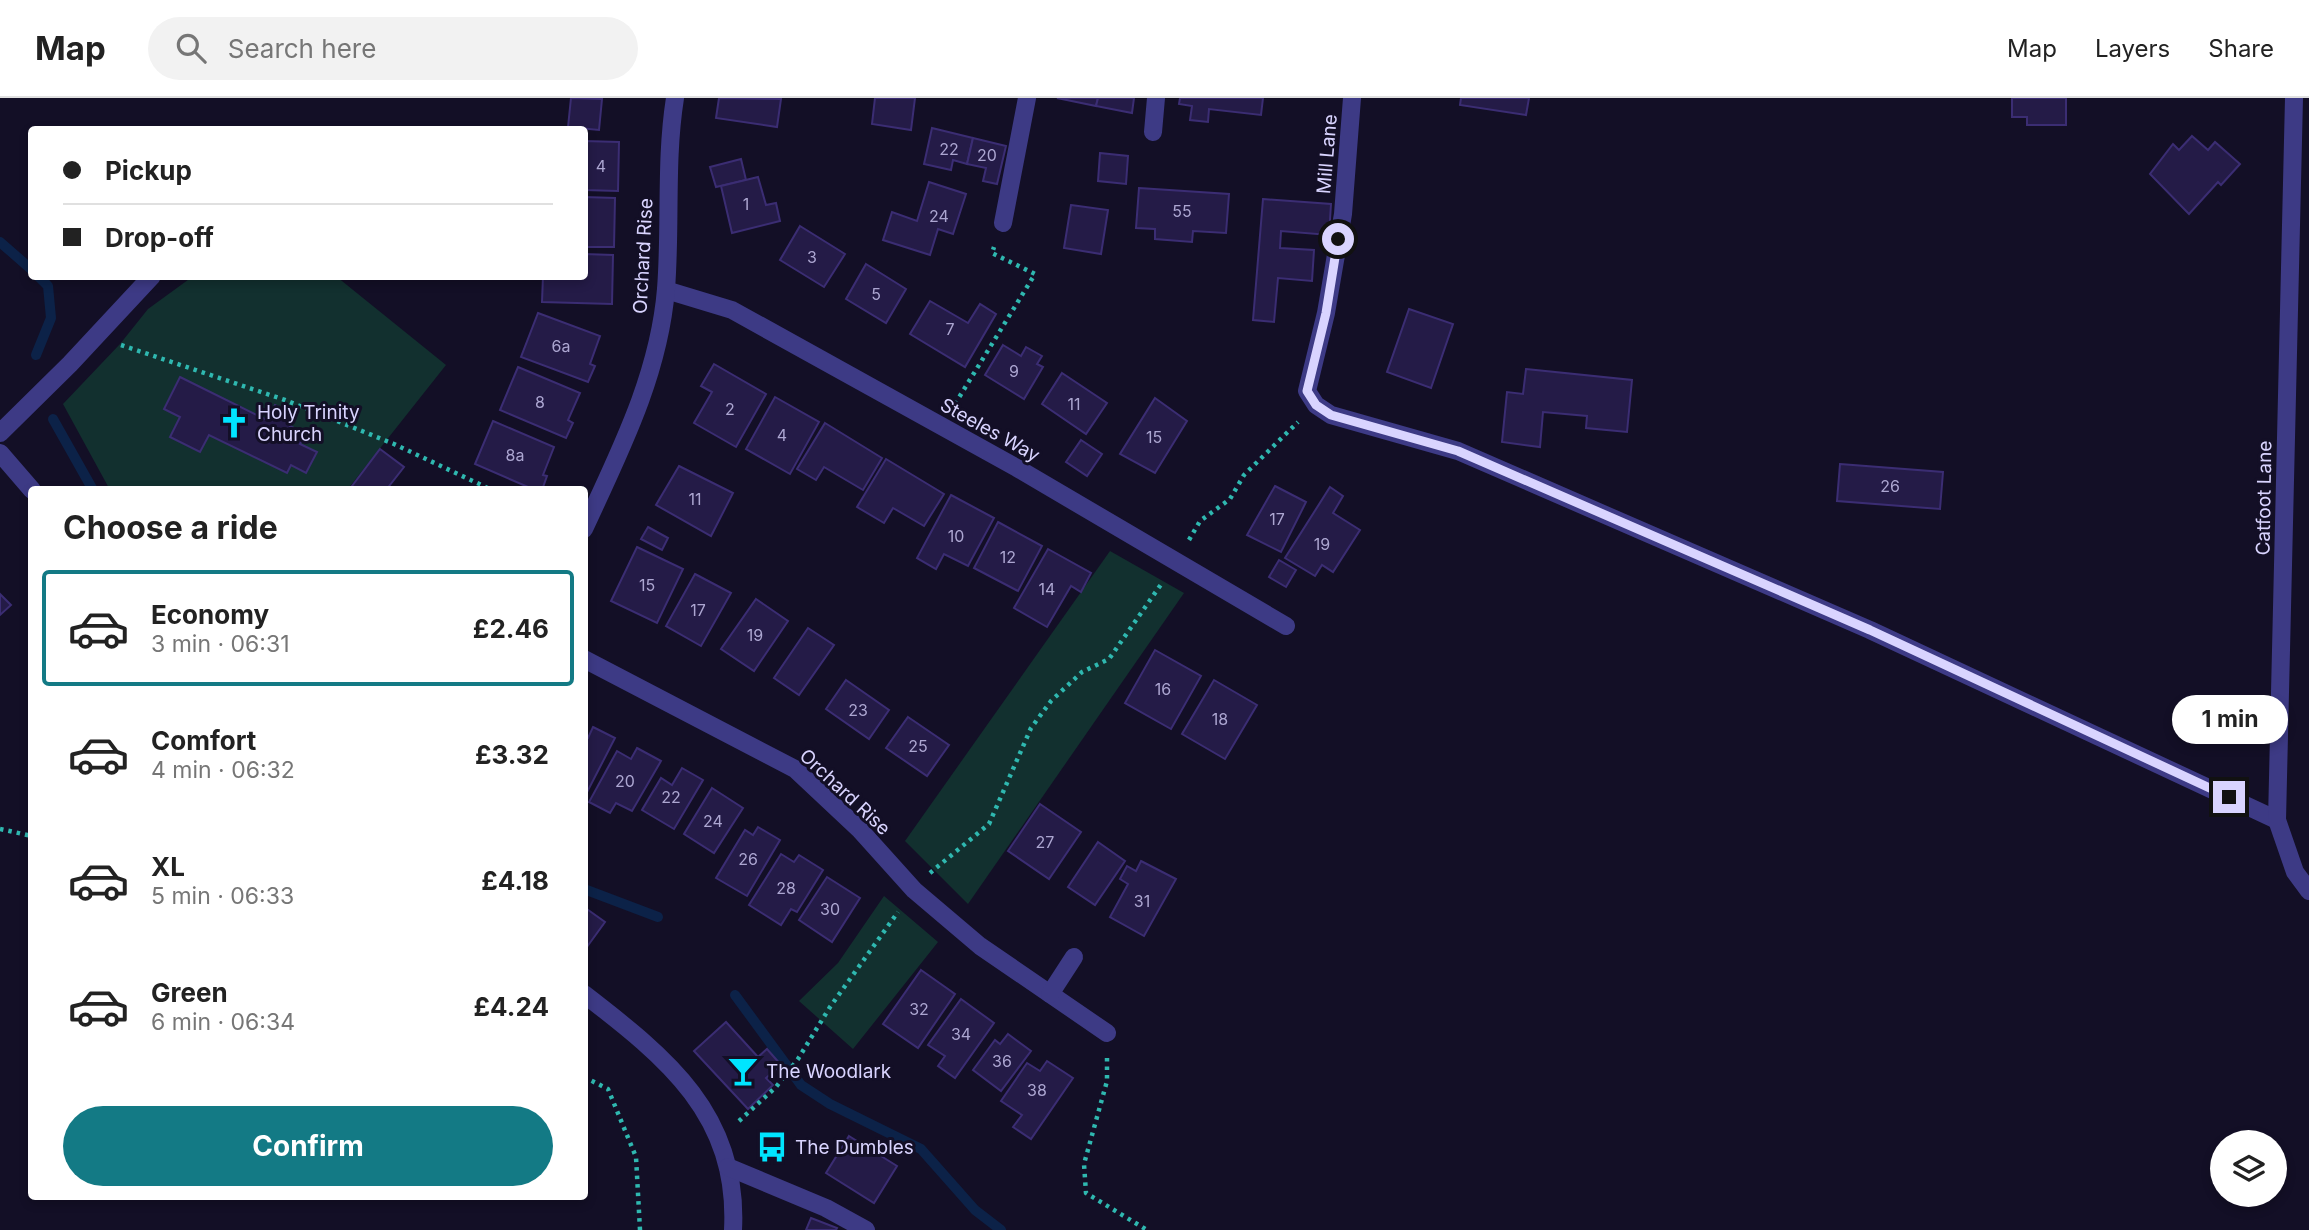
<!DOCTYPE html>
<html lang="en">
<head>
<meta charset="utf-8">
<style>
  :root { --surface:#fff; --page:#f2f2f2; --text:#222; --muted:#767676; --line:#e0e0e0; --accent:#137a85 }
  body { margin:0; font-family:Inter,sans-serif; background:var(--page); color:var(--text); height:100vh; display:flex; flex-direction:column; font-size:26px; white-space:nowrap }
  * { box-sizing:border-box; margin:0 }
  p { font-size:23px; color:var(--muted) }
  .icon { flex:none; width:38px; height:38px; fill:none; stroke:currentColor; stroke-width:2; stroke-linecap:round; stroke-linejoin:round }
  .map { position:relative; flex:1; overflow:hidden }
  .sheet { position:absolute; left:28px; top:388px; width:560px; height:714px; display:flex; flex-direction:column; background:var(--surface); border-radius:7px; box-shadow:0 4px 10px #0003 }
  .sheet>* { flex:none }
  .top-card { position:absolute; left:28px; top:28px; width:560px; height:154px; border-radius:7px; box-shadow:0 4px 10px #0003; display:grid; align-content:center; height:154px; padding:0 35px; background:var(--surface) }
  .controls { position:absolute; left:2210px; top:1032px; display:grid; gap:14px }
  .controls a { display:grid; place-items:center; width:77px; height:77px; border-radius:50%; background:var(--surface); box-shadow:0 4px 10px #0003; font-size:35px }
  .end { position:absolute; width:32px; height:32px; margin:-16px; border:9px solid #d9d4ff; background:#111; box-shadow:0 0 0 4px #111 }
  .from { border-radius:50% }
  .bubble { position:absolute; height:49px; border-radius:24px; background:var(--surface); box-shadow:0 4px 10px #0003; font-size:23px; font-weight:700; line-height:49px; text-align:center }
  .top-card b { display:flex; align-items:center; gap:24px; height:66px; font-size:26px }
  .top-card b+b { border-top:2px solid var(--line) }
  .top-card i { width:18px; height:18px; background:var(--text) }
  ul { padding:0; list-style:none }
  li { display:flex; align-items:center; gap:21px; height:116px; margin:0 14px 10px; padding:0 21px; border:4px solid transparent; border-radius:7px }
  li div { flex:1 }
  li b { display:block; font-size:26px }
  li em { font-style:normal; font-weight:700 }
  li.selected { border-color:var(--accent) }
  li>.icon { width:63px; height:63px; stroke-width:1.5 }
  h2 { padding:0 35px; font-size:32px; line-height:84px }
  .button { display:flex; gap:14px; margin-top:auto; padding:14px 35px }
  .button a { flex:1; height:80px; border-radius:42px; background:var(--accent); color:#fff; font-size:28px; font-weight:700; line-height:80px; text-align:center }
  header { display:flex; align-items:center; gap:42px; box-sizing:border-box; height:98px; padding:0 35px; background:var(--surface); border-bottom:2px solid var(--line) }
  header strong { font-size:33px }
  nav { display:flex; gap:38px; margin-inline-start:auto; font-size:24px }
  .search { width:490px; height:63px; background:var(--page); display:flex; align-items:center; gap:18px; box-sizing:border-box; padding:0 24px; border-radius:38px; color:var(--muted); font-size:26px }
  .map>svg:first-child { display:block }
</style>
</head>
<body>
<header>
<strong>Map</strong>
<div class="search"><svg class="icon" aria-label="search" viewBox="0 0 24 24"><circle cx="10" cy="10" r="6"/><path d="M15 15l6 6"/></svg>Search here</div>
<nav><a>Map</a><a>Layers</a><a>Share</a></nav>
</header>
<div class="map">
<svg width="2309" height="1132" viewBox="0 0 2309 1132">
  <rect width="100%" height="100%" fill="#130f26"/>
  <g fill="#12302f">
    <path d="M192 179H337L446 267 347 392H110L63 306 120 246 148 211Z"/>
    <path d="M1110 453 1184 495 968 806 905 743Z"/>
    <path d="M884 798 938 844 853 951 799 903 838 865Z"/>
  </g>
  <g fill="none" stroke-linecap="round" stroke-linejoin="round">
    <g stroke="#0c2248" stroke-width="10">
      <path d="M0 144 32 172"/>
      <path d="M36 257 51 220 48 188 38 178"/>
      <path d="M53 321 93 392"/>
      <path d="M584 791 658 819"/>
      <path d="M735 897 801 987 830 1006 921 1051 975 1112 1001 1132"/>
    </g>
  </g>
  <g fill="#241b47" stroke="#3b2d73" stroke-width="2">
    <path d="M571 0 602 1 599 32 568 29Z"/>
    <path d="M719 0 781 1 777 29 716 20Z"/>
    <path d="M875 0H915L911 32 872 26Z"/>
    <path d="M1057 0H1098L1096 8Z"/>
    <path d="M1098 0H1134L1132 15 1096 8Z"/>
    <path d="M1180 0H1263L1261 17 1209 11 1208 24 1190 22 1192 8 1179 6Z"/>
    <path d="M1461 0H1529L1526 17 1460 7Z"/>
    <path d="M2012 0H2066V27H2027V19H2012Z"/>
    <path d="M932 30 973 40 967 66 953 62 951 72 924 66Z"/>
    <path d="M2192 38 2208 52 2215 44 2240 66 2221 87 2218 84 2189 116 2150 76 2173 46 2179 52Z"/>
    <path d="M973 40 1006 48 997 86 983 83 986 70 967 66Z"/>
    <path d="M584 43 619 44 618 93 584 92Z"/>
    <path d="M1100 55 1128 58 1126 86 1098 83Z"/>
    <path d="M741 61 746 82 716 89 710 69Z"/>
    <path d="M758 79 766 107 776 105 780 123 732 135 721 88Z"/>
    <path d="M929 84 966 96 953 136 938 131 930 157 883 142 892 114 917 123Z"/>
    <path d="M1139 90 1229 96 1226 135 1193 133 1192 144 1155 141V131L1136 130Z"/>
    <path d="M584 99 615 100 614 149H584Z"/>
    <path d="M1263 101 1331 106 1329 137 1281 133 1280 150 1314 152 1312 183 1278 180 1274 224 1253 222Z"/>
    <path d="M1071 107 1108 112 1101 156 1064 150Z"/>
    <path d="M800 128 845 156 824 189 780 162Z"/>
    <path d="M584 156 613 157 612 206 542 204 543 178H584Z"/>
    <path d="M866 166 906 191 886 225 846 201Z"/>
    <path d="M930 203 968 225 980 206 996 216 965 269 910 236Z"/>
    <path d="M1409 211 1453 226 1431 290 1387 274Z"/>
    <path d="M538 215 600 238 590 266 595 268 588 284 521 259Z"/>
    <path d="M1003 247 1021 258 1026 249 1042 258 1037 266 1043 269 1024 301 985 277Z"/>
    <path d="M714 266 766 296 736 349 694 325 712 294 701 288Z"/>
    <path d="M518 269 580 295 568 322 573 325 566 340 500 312Z"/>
    <path d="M1526 271 1632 282 1627 334 1586 330 1587 318 1543 314 1540 349 1502 344 1507 294 1523 296Z"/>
    <path d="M1062 275 1107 305 1086 336 1042 306Z"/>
    <path d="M180 279 267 322 275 307 295 317 290 328 305 336 300 346 317 354 306 375 291 367 287 375 209 337 200 354 170 339 180 319 164 311Z"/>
    <path d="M775 299 819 324 790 376 746 351Z"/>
    <path d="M1155 300 1187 323 1155 375 1120 356Z"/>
    <path d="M493 323 554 349 543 377 547 378 542 392H535L475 366Z"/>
    <path d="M825 325 882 360 863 392 824 369 816 382 797 371Z"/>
    <path d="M1081 342 1102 356 1087 378 1066 364Z"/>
    <path d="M380 351 404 369 386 392H349Z"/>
    <path d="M886 361 944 396 924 428 893 410 884 425 857 409Z"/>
    <path d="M1840 366 1943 374 1940 411 1837 403Z"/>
    <path d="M679 368 733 395 711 438 656 407Z"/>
    <path d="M1275 388 1306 404 1281 454 1247 437Z"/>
    <path d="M1330 389 1343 398 1333 415 1360 432 1333 474 1322 467 1315 478 1285 460Z"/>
    <path d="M951 397 994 420 968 468 944 456 936 471 917 460Z"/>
    <path d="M998 424 1042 448 1018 493 974 470Z"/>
    <path d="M648 429 668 440 662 452 641 441Z"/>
    <path d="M637 449 683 471 657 525 611 503Z"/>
    <path d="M1048 451 1091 475 1081 494 1071 488 1047 529 1014 510Z"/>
    <path d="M1279 462 1296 472 1286 489 1269 479Z"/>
    <path d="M695 476 731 495 701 548 666 528Z"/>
    <path d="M0 496 11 507 0 517Z"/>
    <path d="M756 501 788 523 754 573 721 551Z"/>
    <path d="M808 530 834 547 799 597 774 580Z"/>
    <path d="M1155 552 1201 578 1171 631 1125 605Z"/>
    <path d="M846 582 889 612 869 641 826 611Z"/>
    <path d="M1214 582 1257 607 1225 661 1182 636Z"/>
    <path d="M908 619 949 647 927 678 886 650Z"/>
    <path d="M593 629 615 640 584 700V639L588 640Z"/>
    <path d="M637 650 661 663 632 713 616 705 610 715 589 704 617 653 631 661Z"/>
    <path d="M682 670 703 682 674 731 642 712 661 680 672 687Z"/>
    <path d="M712 690 743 710 714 755 684 736Z"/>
    <path d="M1040 706 1081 734 1049 781 1008 753Z"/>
    <path d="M758 729 780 742 747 798 716 780 745 732 753 737Z"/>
    <path d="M1098 744 1125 763 1095 807 1068 789Z"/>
    <path d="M781 756 794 764 799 757 823 772 797 814 791 811 781 827 749 807Z"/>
    <path d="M1141 763 1176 781 1144 838 1110 819 1128 786 1120 781 1127 768 1136 773Z"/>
    <path d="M827 779 860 800 832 844 799 822Z"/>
    <path d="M584 809 605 824 584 853Z"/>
    <path d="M921 872 955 896 918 950 883 926Z"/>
    <path d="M961 901 994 925 955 980 938 968 945 958 928 947Z"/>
    <path d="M726 924 758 959 767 951 781 967 766 980 773 987 748 1011 694 953Z"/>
    <path d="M1008 936 1031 953 1001 993 973 972 995 942 1000 946Z"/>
    <path d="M1047 963 1073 980 1031 1041 1013 1029 1022 1017 1001 1003 1027 965 1040 973Z"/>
    <path d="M849 1038 897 1068 874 1105 826 1075Z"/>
    <path d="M811 1120 837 1130 836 1132H806Z"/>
  </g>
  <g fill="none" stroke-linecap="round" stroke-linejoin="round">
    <g stroke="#2fb8b0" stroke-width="4.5" stroke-dasharray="3.5 5" stroke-linecap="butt">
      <path d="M121 247 285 302 394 346 492 392"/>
      <path d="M955 306 1035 176 992 155 994 149"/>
      <path d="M1189 442 1200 423 1230 401 1244 377 1298 324"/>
      <path d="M0 731 32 738"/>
      <path d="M930 775 989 726 1031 630 1051 603 1082 574 1109 561 1162 485"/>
      <path d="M1107 960V983L1084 1066 1086 1095 1147 1132"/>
      <path d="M584 979 608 991 636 1059 640 1132"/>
      <path d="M739 1023 776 989 798 961 830 909 898 814"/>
    </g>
    <g stroke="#3d3a85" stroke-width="18">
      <path d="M1153 34 1156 0"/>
      <path d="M0 335 70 266 152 178"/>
    </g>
    <g stroke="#3d3a85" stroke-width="18">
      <path d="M1352 0 1343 116 1326 215 1307 293 1316 307 1331 317 1458 353 1870 532 2277 722"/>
      <path d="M2294 0 2277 722 2295 774 2309 793"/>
      <path d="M1003 125 1027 0"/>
      <path d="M666 192 732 212 1017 370 1286 528"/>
      <path d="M0 355 32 392"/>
      <path d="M584 431C620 353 659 277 666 191 671 127 665 63 675 0"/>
      <path d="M584 561 795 671 860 732 914 792 980 848 1107 935"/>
      <path d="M584 896C667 960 739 1017 733 1132"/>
      <path d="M1050 896 1074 859"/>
      <path d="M728 1069 826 1110 866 1132"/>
    </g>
  </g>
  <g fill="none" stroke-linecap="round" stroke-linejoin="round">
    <path stroke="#d9d4ff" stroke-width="9" d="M1338 141 1326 215 1307 293 1316 307 1331 317 1458 353 1870 532 2229 699"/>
  </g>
  <defs>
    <g id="church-bare" transform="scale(2.415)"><path d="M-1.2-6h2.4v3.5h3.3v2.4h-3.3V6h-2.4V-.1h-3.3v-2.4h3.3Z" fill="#00e5ff" stroke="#130f26" stroke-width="2.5" paint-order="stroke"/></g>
    <g id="bar-bare" transform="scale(2.415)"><path d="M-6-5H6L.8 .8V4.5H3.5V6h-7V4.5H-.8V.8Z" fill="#00e5ff" stroke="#130f26" stroke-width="2.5" paint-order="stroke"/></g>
    <g id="bus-bare" transform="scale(2.415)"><path d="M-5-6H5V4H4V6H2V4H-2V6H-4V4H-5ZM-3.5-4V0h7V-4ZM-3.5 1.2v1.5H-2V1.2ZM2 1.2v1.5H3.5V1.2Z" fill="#00e5ff" stroke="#130f26" stroke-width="2.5" paint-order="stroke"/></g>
  </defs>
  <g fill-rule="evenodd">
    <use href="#church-bare" x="234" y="325"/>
    <use href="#bar-bare" x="743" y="973"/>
    <use href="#bus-bare" x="772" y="1049"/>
  </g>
  <g text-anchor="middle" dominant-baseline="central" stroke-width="6" stroke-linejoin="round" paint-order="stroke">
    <g font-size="16" fill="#aca6d1">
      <text x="949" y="51">22</text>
      <text x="987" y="57">20</text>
      <text x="601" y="68">4</text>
      <text x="746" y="106">1</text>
      <text x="1182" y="113">55</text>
      <text x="939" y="118">24</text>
      <text x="812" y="159">3</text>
      <text x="876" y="196">5</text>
      <text x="950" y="231">7</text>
      <text x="561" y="248">6a</text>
      <text x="1014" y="273">9</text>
      <text x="540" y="304">8</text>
      <text x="1074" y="306">11</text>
      <text x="730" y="311">2</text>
      <text x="782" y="337">4</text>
      <text x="1154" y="339">15</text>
      <text x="515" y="357">8a</text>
      <text x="1890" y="388">26</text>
      <text x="695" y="401">11</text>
      <text x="1277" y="421">17</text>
      <text x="956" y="438">10</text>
      <text x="1322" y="446">19</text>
      <text x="1008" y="459">12</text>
      <text x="647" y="487">15</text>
      <text x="1047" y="491">14</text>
      <text x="698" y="512">17</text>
      <text x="755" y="537">19</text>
      <text x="1163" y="591">16</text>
      <text x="858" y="612">23</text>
      <text x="1220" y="621">18</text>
      <text x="918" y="648">25</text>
      <text x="625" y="683">20</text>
      <text x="671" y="699">22</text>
      <text x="713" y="723">24</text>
      <text x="1045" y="744">27</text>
      <text x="748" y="761">26</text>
      <text x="786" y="790">28</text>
      <text x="1142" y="803">31</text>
      <text x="830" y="811">30</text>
      <text x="919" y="911">32</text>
      <text x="961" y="936">34</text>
      <text x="1002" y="963">36</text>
      <text x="1037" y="992">38</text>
    </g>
    <g font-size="19" fill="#d9d4ff" stroke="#130f26">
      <text transform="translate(1327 56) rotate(-85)">Mill Lane</text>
      <text transform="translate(643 158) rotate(-87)">Orchard Rise</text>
      <text transform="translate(990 332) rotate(29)">Steeles Way</text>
      <text transform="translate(2264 400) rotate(-89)">Catfoot Lane</text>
      <text transform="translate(845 694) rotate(43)">Orchard Rise</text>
    </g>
    <g font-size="19" fill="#d9d4ff" stroke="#130f26" text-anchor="start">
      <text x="257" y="314">Holy Trinity<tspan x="257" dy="22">Church</tspan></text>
      <text x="766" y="973">The Woodlark</text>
      <text x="795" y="1049">The Dumbles</text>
    </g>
  </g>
</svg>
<div class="controls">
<a><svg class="icon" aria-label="layers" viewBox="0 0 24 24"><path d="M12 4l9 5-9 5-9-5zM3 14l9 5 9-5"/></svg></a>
</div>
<i class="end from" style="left:1338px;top:141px"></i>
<i class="end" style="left:2229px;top:699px"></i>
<div class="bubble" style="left:2172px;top:597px;width:116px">1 min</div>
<div class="top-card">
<b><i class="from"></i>Pickup</b>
<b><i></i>Drop-off</b>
</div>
<section class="sheet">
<h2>Choose a ride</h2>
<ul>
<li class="selected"><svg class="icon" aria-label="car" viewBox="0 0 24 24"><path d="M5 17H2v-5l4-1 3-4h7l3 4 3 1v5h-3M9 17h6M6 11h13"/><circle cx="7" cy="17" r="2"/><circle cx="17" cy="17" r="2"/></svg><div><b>Economy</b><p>3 min · 06:31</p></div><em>£2.46</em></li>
<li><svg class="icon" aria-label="car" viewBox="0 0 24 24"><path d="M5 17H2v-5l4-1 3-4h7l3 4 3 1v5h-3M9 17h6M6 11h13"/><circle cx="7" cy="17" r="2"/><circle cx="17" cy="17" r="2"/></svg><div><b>Comfort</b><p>4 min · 06:32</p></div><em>£3.32</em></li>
<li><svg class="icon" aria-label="car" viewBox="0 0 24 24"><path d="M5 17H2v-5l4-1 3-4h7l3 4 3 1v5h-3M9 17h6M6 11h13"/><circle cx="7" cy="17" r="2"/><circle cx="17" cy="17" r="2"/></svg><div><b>XL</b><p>5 min · 06:33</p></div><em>£4.18</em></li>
<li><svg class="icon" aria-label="car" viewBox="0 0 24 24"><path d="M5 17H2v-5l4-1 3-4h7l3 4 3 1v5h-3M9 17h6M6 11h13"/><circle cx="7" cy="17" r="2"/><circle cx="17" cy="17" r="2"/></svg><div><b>Green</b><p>6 min · 06:34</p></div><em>£4.24</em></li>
</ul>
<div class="button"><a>Confirm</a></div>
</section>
</div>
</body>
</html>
